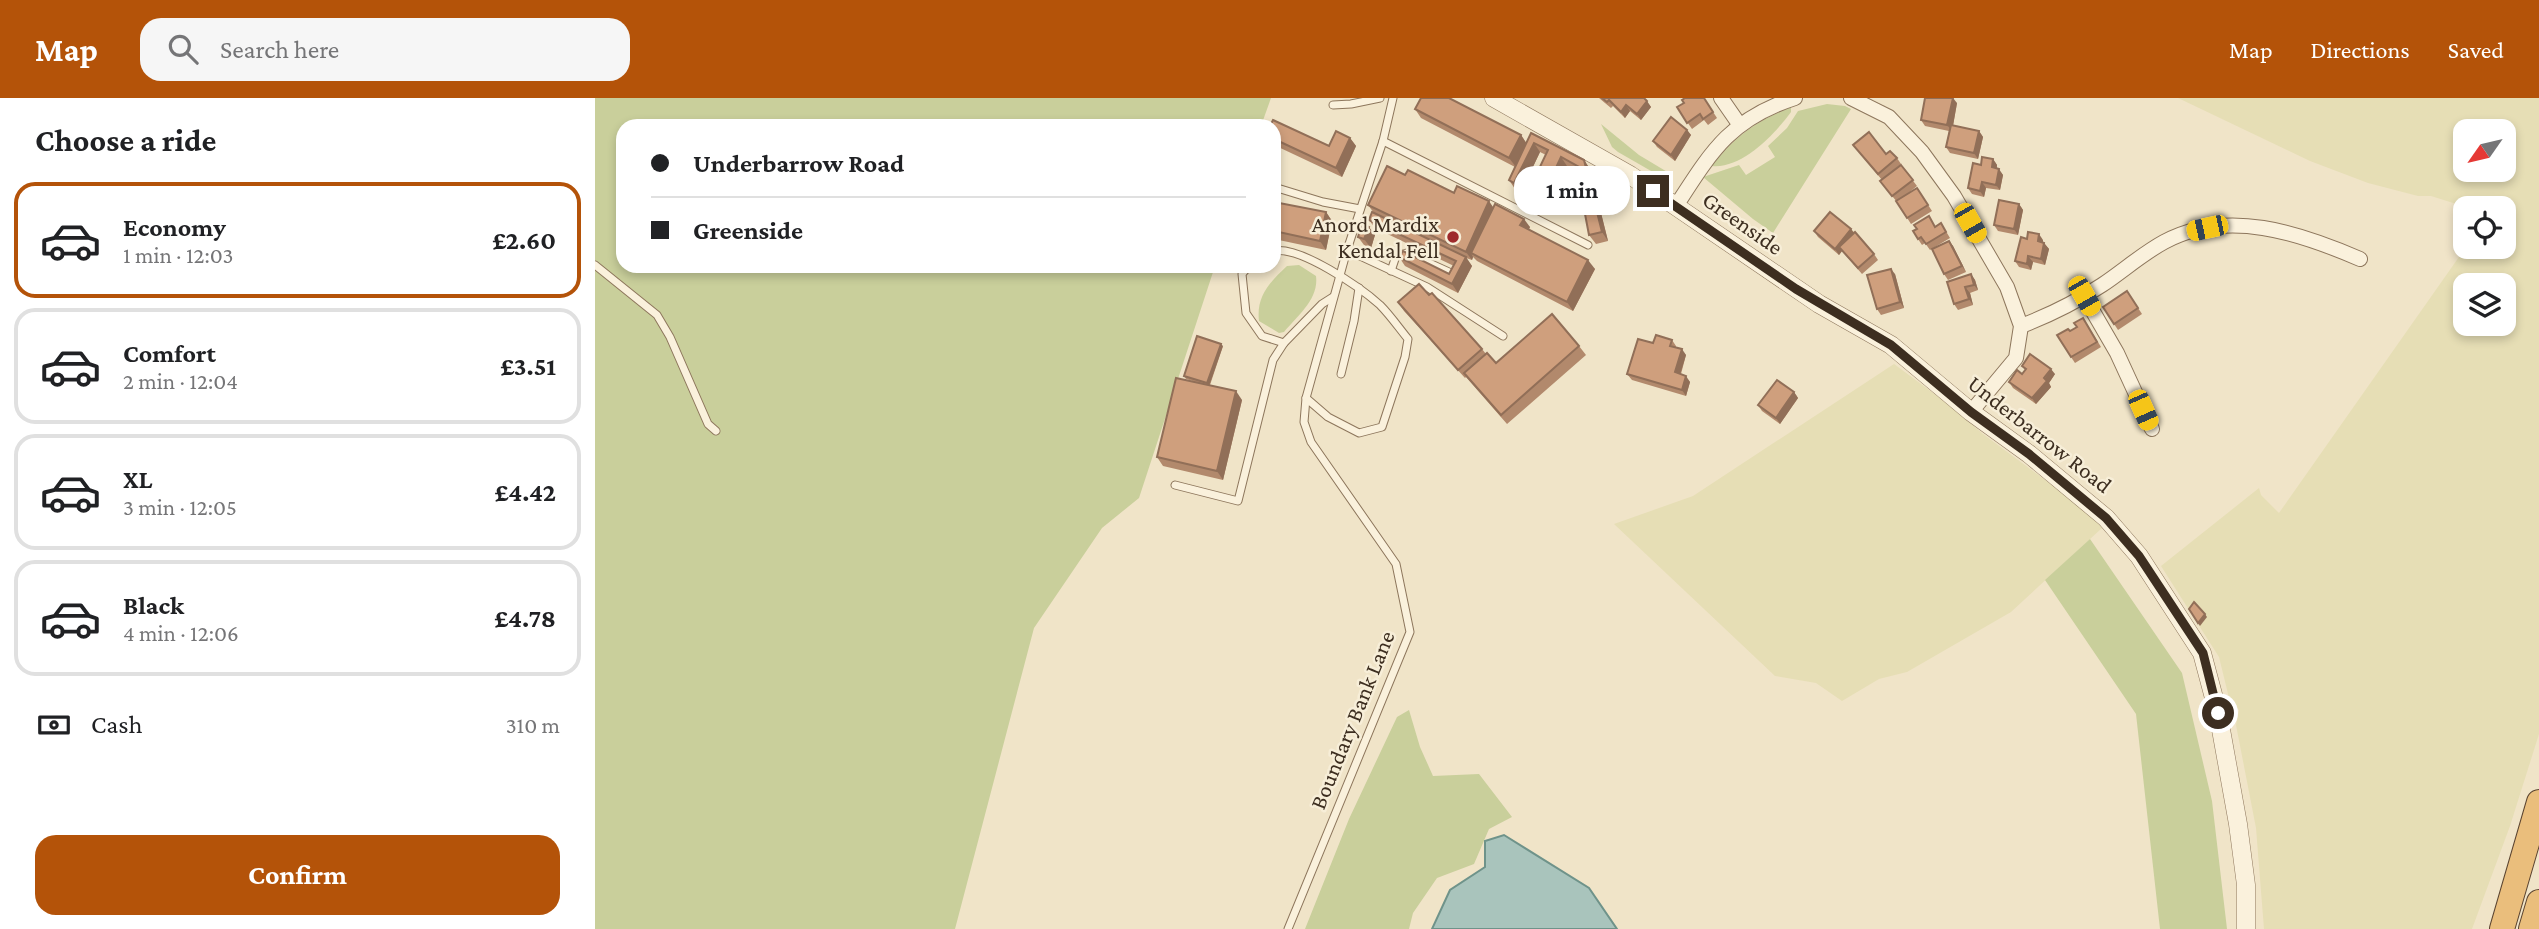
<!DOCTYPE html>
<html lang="en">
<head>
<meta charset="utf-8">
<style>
  :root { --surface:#fff; --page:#f6f6f6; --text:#202124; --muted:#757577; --line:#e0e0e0; --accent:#b45309 }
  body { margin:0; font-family:"Crimson Pro",serif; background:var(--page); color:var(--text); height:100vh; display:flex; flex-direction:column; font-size:26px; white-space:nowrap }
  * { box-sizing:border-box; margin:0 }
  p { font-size:23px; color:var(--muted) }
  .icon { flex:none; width:38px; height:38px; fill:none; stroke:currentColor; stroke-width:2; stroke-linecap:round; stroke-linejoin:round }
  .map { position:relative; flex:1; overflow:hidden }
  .details { display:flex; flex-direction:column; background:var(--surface); width:595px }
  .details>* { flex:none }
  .top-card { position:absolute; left:21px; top:21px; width:665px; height:154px; border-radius:21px; box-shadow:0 4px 10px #0003; display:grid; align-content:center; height:154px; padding:0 35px; background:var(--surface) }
  .needle { width:46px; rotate:236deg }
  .tools { position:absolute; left:1858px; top:21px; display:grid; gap:14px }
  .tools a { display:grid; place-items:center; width:63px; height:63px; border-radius:14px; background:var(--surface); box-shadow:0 4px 10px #0003; font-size:35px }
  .end { position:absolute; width:32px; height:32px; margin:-16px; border:9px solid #3d2e20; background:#fff; box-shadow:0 0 0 4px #fff }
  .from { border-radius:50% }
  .bubble { position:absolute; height:49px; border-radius:21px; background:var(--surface); box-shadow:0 4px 10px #0003; font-size:23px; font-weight:700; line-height:49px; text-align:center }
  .car { position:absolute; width:21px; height:42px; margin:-21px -10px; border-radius:9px; box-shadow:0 0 5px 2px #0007; background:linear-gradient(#f5c518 24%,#345 0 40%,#f5c518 0 76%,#345 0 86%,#f5c518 0) }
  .top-card b { display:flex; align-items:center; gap:24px; height:66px; font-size:26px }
  .top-card b+b { border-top:2px solid var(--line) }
  .top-card i { width:18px; height:18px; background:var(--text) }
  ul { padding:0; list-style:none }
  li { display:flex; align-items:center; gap:21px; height:116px; margin:0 14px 10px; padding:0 21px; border:4px solid var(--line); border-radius:21px }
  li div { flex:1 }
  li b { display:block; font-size:26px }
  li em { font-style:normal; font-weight:700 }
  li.selected { border-color:var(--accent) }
  li>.icon { width:63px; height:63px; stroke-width:1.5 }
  h2 { padding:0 35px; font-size:32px; line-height:84px }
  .pay { display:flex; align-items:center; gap:18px; height:77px; padding:0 35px; font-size:26px }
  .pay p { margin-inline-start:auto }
  .action { display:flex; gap:14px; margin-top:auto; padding:14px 35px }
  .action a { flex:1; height:80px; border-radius:21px; background:var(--accent); color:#fff; font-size:28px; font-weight:700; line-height:80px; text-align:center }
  header { display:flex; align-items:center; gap:42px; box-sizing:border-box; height:98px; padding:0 35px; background:var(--accent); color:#fff }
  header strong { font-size:33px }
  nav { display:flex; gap:38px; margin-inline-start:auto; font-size:24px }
  .search { width:490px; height:63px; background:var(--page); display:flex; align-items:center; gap:18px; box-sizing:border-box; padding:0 24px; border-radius:21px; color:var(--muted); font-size:26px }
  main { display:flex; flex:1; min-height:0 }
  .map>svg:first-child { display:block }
</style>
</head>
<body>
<header>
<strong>Map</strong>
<div class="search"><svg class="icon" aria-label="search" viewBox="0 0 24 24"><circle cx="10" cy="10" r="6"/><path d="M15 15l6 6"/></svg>Search here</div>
<nav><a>Map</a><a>Directions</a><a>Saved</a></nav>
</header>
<main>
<section class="details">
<h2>Choose a ride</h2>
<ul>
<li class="selected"><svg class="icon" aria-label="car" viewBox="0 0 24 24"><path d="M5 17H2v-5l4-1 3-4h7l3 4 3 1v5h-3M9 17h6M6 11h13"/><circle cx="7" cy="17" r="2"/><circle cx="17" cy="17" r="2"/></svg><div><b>Economy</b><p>1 min · 12:03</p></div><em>£2.60</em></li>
<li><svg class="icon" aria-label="car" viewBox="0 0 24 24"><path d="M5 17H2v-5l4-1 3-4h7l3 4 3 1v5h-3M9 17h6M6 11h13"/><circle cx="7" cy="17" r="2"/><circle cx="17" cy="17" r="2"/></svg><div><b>Comfort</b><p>2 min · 12:04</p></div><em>£3.51</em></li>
<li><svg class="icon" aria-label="car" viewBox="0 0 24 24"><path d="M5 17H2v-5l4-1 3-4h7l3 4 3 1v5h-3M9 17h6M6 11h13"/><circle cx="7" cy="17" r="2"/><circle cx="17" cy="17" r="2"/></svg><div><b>XL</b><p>3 min · 12:05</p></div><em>£4.42</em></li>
<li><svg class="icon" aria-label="car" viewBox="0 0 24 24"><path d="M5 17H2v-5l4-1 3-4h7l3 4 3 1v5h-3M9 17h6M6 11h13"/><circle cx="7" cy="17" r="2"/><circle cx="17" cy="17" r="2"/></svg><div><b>Black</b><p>4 min · 12:06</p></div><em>£4.78</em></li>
</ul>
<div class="pay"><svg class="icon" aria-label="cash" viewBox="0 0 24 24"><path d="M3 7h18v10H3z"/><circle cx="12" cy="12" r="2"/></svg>Cash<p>310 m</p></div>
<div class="action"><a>Confirm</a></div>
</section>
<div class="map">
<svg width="1944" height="831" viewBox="0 0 1944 831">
  <rect width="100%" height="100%" fill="#f0e4c8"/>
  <g fill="#e6deb5" fill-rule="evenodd">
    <path d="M1583 0H1944V636L1915 728 1877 831H1669L1661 730 1641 627 1644 612 1635 604 1624 559 1566 468 1664 390 1666 397 1684 415 1871 149H1909V110H1874L1836 98H1823L1773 85 1715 63ZM1871 33H1909V72H1871ZM1871 187H1909V226H1871Z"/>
    <path d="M1299 266 1353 306 1388 336 1500 419 1507 430 1416 514 1312 574 1284 581 1247 603 1221 585 1180 578 1019 426 1098 398Z"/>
  </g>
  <g fill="#c9cf9b">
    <path d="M0 0H676L666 28H28V168H620L544 400 507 430 439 530 360 831H0Z"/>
    <path d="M1232 6 1250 8 1256 11 1178 135 1158 121 1108 79 1144 67 1151 77 1180 59 1173 48 1192 30 1203 13Z"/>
    <path d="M1196 9V14C1180 36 1147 71 1117 68 1141 37 1160 24 1196 9Z"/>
    <path d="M1006 26 1044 57 1074 75 1070 81 1023 54 1017 49Z"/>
    <path d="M704 167 721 178C724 201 703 217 689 234L684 235 664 223C661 198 675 184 692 168Z"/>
    <path d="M1495 441 1587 575 1617 703 1632 831H1565L1541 616 1450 482Z"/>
    <path d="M814 612 825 649 838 678 884 676 917 719 894 731 879 766 842 780 818 815 814 831H710L754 721 802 619Z"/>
  </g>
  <path fill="#a9c4bc" stroke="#6f938a" stroke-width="2" d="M909 737 994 790 1022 831H837L855 792 890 769V743Z"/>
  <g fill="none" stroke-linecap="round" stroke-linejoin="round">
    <g stroke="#8d765c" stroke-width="9">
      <g id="service">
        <path d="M738 7 756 6 785 0"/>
        <path d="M788 43 993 147"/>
        <path d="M679 89 728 104 765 111"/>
        <path d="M752 152 832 189 908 238"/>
        <path d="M679 153C705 148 765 189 785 207 795 217 804 230 813 241L810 259 787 329 764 335 733 319 711 300"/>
        <path d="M0 167 62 217 75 239 113 326 121 333"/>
        <path d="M654 168 647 176 651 215 667 238 689 245 727 206 738 199"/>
        <path d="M796 173 801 158 812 155 854 174"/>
        <path d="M746 276 759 223 764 190"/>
        <path d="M580 387 643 403 678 262 689 245"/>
        <path d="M693 831 815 534 801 466 716 344 709 324 711 300 752 152 788 43 798 0"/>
      </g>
    </g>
    <g stroke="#8d765c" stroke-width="16">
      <g id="minor">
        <path d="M1126 0 1144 26"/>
        <path d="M1256 0 1294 19 1327 54 1359 98 1412 189 1426 228 1421 260 1376 314"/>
        <path d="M1081 108C1116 54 1135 21 1200 0"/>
        <path d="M1489 198 1522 255 1557 331"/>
        <path d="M1426 228C1455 217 1481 204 1507 187 1528 173 1547 156 1569 144 1632 110 1705 135 1765 161"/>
      </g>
    </g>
    <g stroke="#8d765c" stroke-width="19">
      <path id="tertiary" d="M899 0 1035 77 1224 206 1296 247 1376 314 1434 356 1511 420 1544 458 1607 555 1623 615 1643 726 1651 787V831"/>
    </g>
    <g stroke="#5b4430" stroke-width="26">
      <g id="trunk">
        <path d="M1907 831 1944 704"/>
        <path d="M1936 831 1944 804"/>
      </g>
    </g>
    <use href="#service" stroke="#faf1dc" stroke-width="7"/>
    <use href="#minor" stroke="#faf1dc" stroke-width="14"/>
    <use href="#tertiary" stroke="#faf1dc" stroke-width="18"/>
    <use href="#trunk" stroke="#eabe7c" stroke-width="24"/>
  </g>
  <g fill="#b2896c">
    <path d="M1004 0H1049L1056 9 1046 22 1035 13 1030 20 1018 8 1016 10Z"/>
    <path d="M1109 0 1122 20 1113 27 1109 22 1097 31 1082 9Z"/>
    <path d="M1362 5 1358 28 1384 33 1388 39 1383 61 1355 55 1351 49 1354 33 1330 28 1326 22Z"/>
    <path d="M820 11 926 37 931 45 936 35 989 62 995 71 1013 143 1001 146 994 137 995 115 985 75 972 68 953 109 940 103 933 94 951 57 945 54 926 94 920 91 914 82 920 69 826 20Z"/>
    <path d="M679 28 734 48 755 40 761 48 747 79 679 47Z"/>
    <path d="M1092 32 1096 37 1080 63 1062 49 1058 43Z"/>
    <path d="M1258 47 1291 56 1302 60 1306 66 1292 78 1306 67 1322 88 1311 97 1322 90 1337 113 1316 126 1302 104 1285 83 1287 82Z"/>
    <path d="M1398 61 1402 67V70L1408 77 1405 92 1391 90 1389 99 1377 96 1373 90 1386 67Z"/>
    <path d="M810 77 899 110 935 129 934 131 1000 171 978 213 882 163 878 159 877 162 871 160 877 168 863 195 810 168 804 159 854 176 859 168 780 130 774 122 779 115 773 107Z"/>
    <path d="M679 104 731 114 737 123 731 152 679 141Z"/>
    <path d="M1424 106 1428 112 1423 137 1403 133 1399 127Z"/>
    <path d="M1346 125 1355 140 1335 152 1330 145 1327 147 1323 141Z"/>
    <path d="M1256 131 1279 156 1283 162 1267 176 1247 153 1244 157 1223 139 1219 133Z"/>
    <path d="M780 137 776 150 769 147 763 139Z"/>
    <path d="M1432 141 1448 142V145H1449L1454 151 1450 167 1438 164 1436 172 1424 169 1420 163Z"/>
    <path d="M1354 143 1358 148 1371 174 1353 182 1349 176Z"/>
    <path d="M1300 176 1309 210 1286 217 1282 211Z"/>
    <path d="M1376 176 1380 182 1383 192 1375 195 1378 207 1363 212 1359 206Z"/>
    <path d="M1532 193 1547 216 1523 232 1508 209Z"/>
    <path d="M834 197 887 251 891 256 901 265 984 248 991 257 912 326 871 279 870 280 809 213 803 204Z"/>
    <path d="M1492 226 1506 249 1480 265 1476 259 1475 233Z"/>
    <path d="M1077 242 1081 248V249L1091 257 1086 276 1095 284 1091 298 1037 282 1032 276 1058 245Z"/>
    <path d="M628 248 615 287 647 302 628 382 568 368 562 359 604 285 591 281 589 278Z"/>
    <path d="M1427 268 1460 276 1454 285 1456 289 1441 306 1418 290 1414 284 1427 276 1430 272Z"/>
    <path d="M1199 294 1203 300 1185 326 1167 313 1163 307Z"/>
  </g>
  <g fill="#916f58">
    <path d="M1358 0 1362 5 1357 33 1352 27Z"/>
    <path d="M1052 3 1056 9 1046 22 1042 16Z"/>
    <path d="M1031 7 1035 13 1030 20 1026 14Z"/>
    <path d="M1092 32 1096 37 1080 63 1076 57Z"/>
    <path d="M1384 33 1388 39 1383 61 1379 55Z"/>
    <path d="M926 37 932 46 921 69 914 60Z"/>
    <path d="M755 40 761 48 747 79 741 70Z"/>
    <path d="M939 45 945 54 926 94 919 85Z"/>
    <path d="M966 59 972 68 953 109 947 100Z"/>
    <path d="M1398 61 1402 67 1401 75 1397 69Z"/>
    <path d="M989 62 995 71 1013 143 1007 134Z"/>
    <path d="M1404 71 1408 77 1405 92 1401 87Z"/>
    <path d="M1387 84 1391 90 1389 99 1385 93Z"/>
    <path d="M894 103 900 112 876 155 878 159 877 162 871 154Z"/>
    <path d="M1424 106 1428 112 1423 137 1419 131Z"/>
    <path d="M731 114 737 123 731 152 725 143Z"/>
    <path d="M929 121 935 129 932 135 925 127Z"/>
    <path d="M774 129 780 137 776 150 769 141Z"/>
    <path d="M1256 131 1260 137 1244 149 1247 153 1244 157 1240 151Z"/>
    <path d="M1444 136 1448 142 1447 149 1443 143Z"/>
    <path d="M1354 143 1358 148 1371 174 1367 168Z"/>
    <path d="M1449 145 1454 151 1450 167 1446 161Z"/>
    <path d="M1433 158 1438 164 1436 172 1432 166Z"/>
    <path d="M871 159 877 168 863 195 857 186Z"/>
    <path d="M993 162 1000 171 978 213 972 204Z"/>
    <path d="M1296 171 1300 176 1309 210 1305 204Z"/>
    <path d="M1376 176 1380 182 1383 192 1379 187Z"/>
    <path d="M1370 189 1375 195 1378 207 1374 201Z"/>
    <path d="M626 246 628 248 614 288 612 285Z"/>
    <path d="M1087 251 1091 257 1084 280 1080 274Z"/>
    <path d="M1456 271 1460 276 1454 285 1456 289 1441 306 1437 300Z"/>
    <path d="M1091 278 1095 284 1091 298 1087 292Z"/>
    <path d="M641 293 647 302 628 382 622 373Z"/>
    <path d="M1199 294 1203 300 1185 326 1181 320Z"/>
    <path d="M1610 516 1612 519 1605 528 1603 525Z"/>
  </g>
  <g fill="#cf9f7d" stroke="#916f58" stroke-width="2">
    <path d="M826 0H854L926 37 914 60 820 11Z"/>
    <path d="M1007 0H1049L1052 3 1042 16 1031 7 1026 14 1014 2 1012 4Z"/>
    <path d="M1090 0H1109L1118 14 1108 21 1105 16 1092 25 1082 9 1089 5 1087 2Z"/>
    <path d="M1330 0H1358L1352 27 1326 22Z"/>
    <path d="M1076 19 1092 32 1076 57 1058 43Z"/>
    <path d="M678 22 734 48 741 33 755 40 741 70 679 41V28H675Z"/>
    <path d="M1356 27 1384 33 1379 55 1351 49Z"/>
    <path d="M1274 34 1291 56 1295 53 1302 60 1283 76 1258 47Z"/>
    <path d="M936 35 989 62 1007 134 994 137 990 116 995 115 984 69 966 59 947 100 933 94 953 52 939 45 919 85 914 82Z"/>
    <path d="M1387 59 1398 61 1397 69 1404 71 1401 87 1387 84 1385 93 1373 90 1378 65 1386 67Z"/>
    <path d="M1306 67 1318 82 1297 98 1285 83Z"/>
    <path d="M792 68 810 77 813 72 859 95 862 88 894 103 871 154 773 107Z"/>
    <path d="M1322 90 1333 107 1312 120 1301 103Z"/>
    <path d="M1404 102 1424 106 1419 131 1399 127Z"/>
    <path d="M679 104 731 114 725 143 679 133Z"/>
    <path d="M900 106 929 121 925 127 993 162 972 204 876 155Z"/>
    <path d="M777 114 871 159 857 186 804 159 808 153 854 176 861 163 774 122Z"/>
    <path d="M1235 114 1256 131 1240 151 1219 133Z"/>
    <path d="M1334 118 1340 129 1346 125 1351 134 1331 146 1326 139 1323 141 1318 133 1322 131 1319 127Z"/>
    <path d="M767 126 774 129 769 141 763 139Z"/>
    <path d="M1260 134 1279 156 1263 170 1244 149Z"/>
    <path d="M1433 134 1444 136 1443 143 1449 145 1446 161 1433 158 1432 166 1420 163 1426 139 1432 141Z"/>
    <path d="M1354 143 1367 168 1349 176 1337 151Z"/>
    <path d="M1296 171 1305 204 1282 211 1272 177Z"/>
    <path d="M1376 176 1379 187 1370 189 1374 201 1359 206 1352 184Z"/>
    <path d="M824 186 834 197 837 195 887 251 863 272 803 204Z"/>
    <path d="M1532 193 1543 210 1519 226 1508 209Z"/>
    <path d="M957 216 984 248 906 317 869 275 892 255 901 265Z"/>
    <path d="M1488 220 1502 244 1476 259 1462 237 1473 231 1475 233 1482 229 1479 225Z"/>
    <path d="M1061 237 1077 242 1075 248 1087 251 1080 274 1091 278 1087 292 1032 276 1043 241 1058 245Z"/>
    <path d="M602 238 626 246 612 285 589 278Z"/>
    <path d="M1435 256 1456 271 1449 280 1452 283 1437 300 1414 284 1422 272 1427 276 1431 271 1427 268Z"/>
    <path d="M581 280 641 293 622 373 562 359Z"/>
    <path d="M1182 282 1199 294 1181 320 1163 307Z"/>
    <path d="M1599 504 1610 516 1603 525 1594 511Z"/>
  </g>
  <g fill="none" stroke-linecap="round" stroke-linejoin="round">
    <path stroke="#3d2e20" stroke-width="9" d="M1058 93 1201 191 1296 247 1376 314 1434 356 1511 420 1544 458 1608 555 1623 615"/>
  </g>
  <circle fill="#9e2a2b" stroke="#f7eed8" stroke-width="2.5" cx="858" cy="139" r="7"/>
  <g text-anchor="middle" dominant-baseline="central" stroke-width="5" stroke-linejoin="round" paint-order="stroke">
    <g font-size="23" fill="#3d2e20" stroke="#f7eed8">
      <text transform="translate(1148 125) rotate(35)">Greenside</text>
      <text transform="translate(1445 336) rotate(38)">Underbarrow Road</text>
      <text transform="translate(757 622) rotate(-68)">Boundary Bank Lane</text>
    </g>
    <g font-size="23" fill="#3d2e20" stroke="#f7eed8" text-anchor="end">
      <text x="844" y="126">Anord Mardix<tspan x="844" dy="26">Kendal Fell</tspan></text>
    </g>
  </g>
</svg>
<div class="tools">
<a><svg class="needle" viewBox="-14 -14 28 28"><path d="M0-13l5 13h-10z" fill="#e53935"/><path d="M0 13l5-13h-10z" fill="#757577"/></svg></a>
<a><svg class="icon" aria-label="locate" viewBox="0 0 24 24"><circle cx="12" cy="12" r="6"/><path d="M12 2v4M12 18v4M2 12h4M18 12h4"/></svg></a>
<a><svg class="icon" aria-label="layers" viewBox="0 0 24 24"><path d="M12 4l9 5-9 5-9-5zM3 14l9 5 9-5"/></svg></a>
</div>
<i class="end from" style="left:1623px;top:615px"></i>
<i class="end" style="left:1058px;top:93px"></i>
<div class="bubble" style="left:919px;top:68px;width:116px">1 min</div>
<i class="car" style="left:1375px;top:125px;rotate:150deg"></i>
<i class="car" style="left:1612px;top:130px;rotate:258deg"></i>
<i class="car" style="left:1489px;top:198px;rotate:150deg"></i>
<i class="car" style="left:1548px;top:312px;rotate:156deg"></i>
<div class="top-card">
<b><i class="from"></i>Underbarrow Road</b>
<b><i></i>Greenside</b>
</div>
</div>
</main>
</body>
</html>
